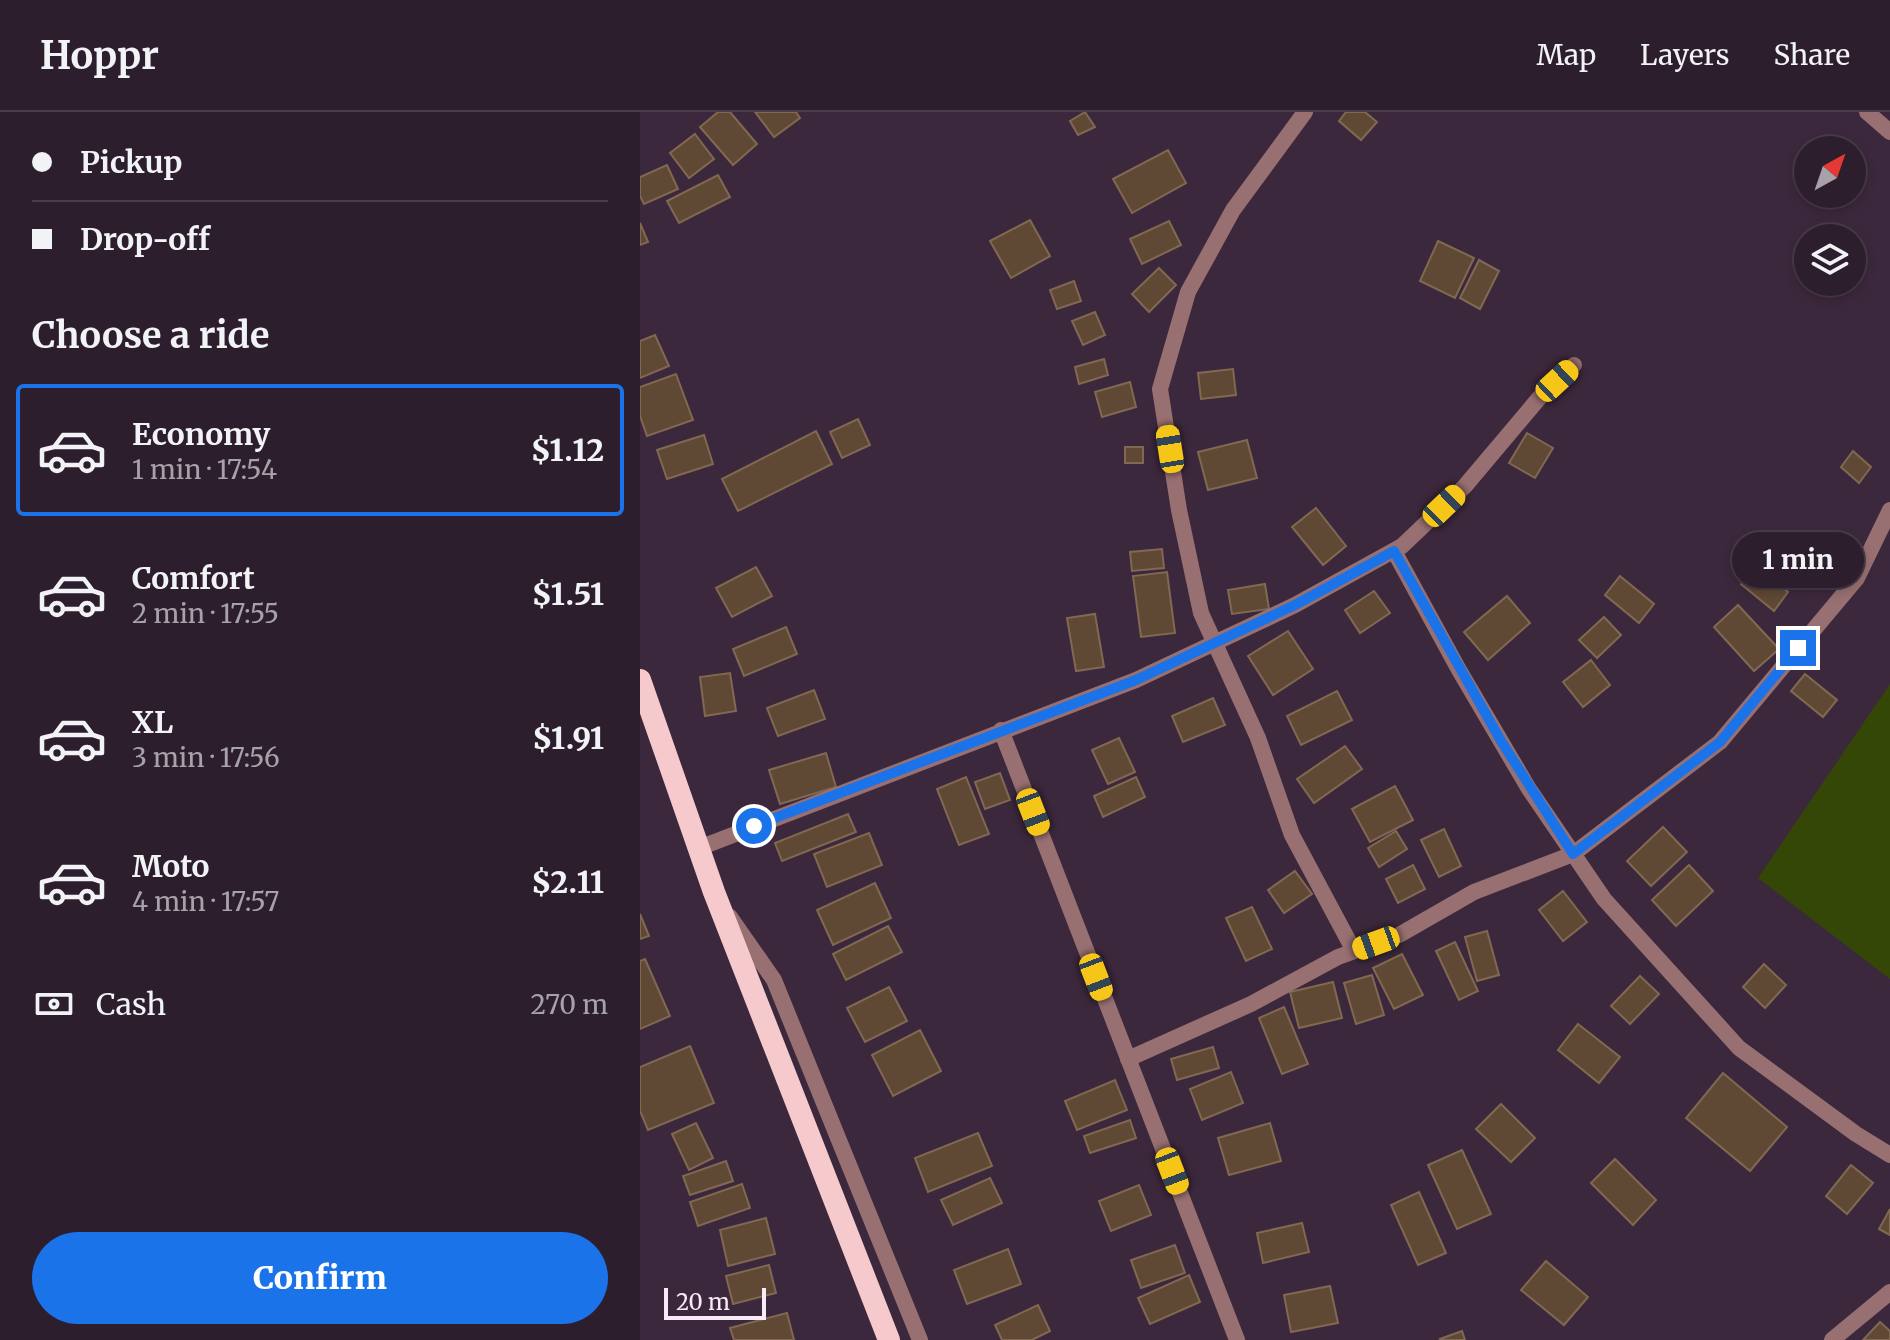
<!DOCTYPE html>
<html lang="en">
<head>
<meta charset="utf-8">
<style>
  :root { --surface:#2d1e2d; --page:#352735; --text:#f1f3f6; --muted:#a7a2aa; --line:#483c49; --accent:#1a73e8 }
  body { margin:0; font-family:Merriweather,serif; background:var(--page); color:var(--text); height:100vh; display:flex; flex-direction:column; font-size:30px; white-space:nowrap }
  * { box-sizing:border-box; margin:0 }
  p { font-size:26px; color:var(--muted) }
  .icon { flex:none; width:44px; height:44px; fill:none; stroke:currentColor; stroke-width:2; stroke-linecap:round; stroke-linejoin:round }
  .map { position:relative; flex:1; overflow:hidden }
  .drawer { display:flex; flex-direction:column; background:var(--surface); width:640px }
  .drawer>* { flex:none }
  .top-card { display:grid; align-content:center; height:176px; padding:0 32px; background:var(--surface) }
  .needle { width:52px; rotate:40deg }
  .fabs { position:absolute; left:1154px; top:24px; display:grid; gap:16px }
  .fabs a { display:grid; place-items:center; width:72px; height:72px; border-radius:50%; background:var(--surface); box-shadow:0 4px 12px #0003,0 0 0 2px var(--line); font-size:40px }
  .scale { position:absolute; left:24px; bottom:20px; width:102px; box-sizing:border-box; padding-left:8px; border:4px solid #f8ebf8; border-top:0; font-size:22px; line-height:28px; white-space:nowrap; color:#f8ebf8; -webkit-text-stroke:6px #3c283c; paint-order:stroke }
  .end { position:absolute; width:36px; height:36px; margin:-18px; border:10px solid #1a73e8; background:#fff; box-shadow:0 0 0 4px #fff }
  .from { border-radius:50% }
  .bubble { position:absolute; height:56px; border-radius:28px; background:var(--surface); box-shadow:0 4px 12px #0003,0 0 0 2px var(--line); font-size:26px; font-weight:800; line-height:56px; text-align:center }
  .car { position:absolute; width:24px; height:48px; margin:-24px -12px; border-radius:10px; box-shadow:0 0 6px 2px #0007; background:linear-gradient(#f5c518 24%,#345 0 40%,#f5c518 0 76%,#345 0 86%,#f5c518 0) }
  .top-card b { display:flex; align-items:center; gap:28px; height:76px; font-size:30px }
  .top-card b+b { border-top:2px solid var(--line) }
  .top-card i { width:20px; height:20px; background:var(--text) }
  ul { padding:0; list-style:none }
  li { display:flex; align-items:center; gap:24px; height:132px; margin:0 16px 12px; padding:0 16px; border:4px solid transparent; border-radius:8px }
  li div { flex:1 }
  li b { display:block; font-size:30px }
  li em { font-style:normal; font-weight:800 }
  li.on { border-color:var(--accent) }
  li>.icon { width:72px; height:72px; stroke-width:1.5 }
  h2 { padding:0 32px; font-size:36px; line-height:96px }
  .pay { display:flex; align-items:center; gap:20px; height:88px; padding:0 32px; font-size:30px }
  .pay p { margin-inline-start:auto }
  .button { display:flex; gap:16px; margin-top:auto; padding:16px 32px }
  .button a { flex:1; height:92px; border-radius:48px; background:var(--accent); color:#fff; font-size:32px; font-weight:800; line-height:92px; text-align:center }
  header { display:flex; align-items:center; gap:48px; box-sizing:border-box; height:112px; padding:0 40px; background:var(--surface); border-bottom:2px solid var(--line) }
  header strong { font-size:38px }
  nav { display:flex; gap:44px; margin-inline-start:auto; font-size:28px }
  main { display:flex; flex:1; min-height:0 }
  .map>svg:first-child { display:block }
</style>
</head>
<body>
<header>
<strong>Hoppr</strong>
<nav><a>Map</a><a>Layers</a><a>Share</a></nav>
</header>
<main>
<section class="drawer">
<div class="top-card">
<b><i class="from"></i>Pickup</b>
<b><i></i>Drop-off</b>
</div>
<h2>Choose a ride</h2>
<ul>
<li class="on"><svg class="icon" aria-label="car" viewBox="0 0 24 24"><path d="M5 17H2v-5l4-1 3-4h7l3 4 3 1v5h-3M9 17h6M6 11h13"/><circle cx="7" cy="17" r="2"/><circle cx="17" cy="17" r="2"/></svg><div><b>Economy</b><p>1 min · 17:54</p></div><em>$1.12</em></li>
<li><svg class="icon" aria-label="car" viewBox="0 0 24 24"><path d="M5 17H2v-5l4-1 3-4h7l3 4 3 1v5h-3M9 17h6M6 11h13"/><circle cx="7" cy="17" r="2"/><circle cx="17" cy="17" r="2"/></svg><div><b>Comfort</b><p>2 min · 17:55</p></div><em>$1.51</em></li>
<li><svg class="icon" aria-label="car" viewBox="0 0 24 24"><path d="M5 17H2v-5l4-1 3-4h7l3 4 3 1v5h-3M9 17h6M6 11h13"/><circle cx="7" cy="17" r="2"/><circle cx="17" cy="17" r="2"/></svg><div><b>XL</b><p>3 min · 17:56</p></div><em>$1.91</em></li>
<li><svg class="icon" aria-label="car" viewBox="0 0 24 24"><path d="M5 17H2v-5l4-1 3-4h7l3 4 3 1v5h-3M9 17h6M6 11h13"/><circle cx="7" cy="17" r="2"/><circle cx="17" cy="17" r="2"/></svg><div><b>Moto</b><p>4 min · 17:57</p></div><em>$2.11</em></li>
</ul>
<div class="pay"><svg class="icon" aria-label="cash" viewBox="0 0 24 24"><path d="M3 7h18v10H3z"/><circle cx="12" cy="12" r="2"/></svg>Cash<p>270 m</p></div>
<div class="button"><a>Confirm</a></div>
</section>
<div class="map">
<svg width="1250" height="1228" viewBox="0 0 1250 1228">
  <rect width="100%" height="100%" fill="#3c283c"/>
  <path fill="#354706" d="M1250 572V867L1118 766Z"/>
  <g fill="#604934" stroke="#806852" stroke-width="2">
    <path d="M78 0H90L117 32 93 53 60 15Z"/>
    <path d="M115 0H156L160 6 134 25Z"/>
    <path d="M445 0 455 15 438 23 430 9Z"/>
    <path d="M706 0H725L737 10 721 28 699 9Z"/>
    <path d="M55 22 74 47 49 66 30 41Z"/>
    <path d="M528 38 546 71 492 101 473 67Z"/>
    <path d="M27 53 38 77 4 92 0 84V65Z"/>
    <path d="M78 63 90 85 39 111 27 89Z"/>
    <path d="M390 108 410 144 371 166 350 129Z"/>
    <path d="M529 109 541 133 502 152 490 127Z"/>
    <path d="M0 111 8 130 0 133Z"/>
    <path d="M798 129 834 146 815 186 780 169Z"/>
    <path d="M839 148 859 159 840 197 820 186Z"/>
    <path d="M519 156 536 173 509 200 492 182Z"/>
    <path d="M434 169 441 189 417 197 410 178Z"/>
    <path d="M455 200 465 223 443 233 432 209Z"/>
    <path d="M15 223 29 254 0 266V229Z"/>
    <path d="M464 247 468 263 439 272 435 255Z"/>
    <path d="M593 257 596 283 561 287 558 261Z"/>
    <path d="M36 262 53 308 7 324 0 304V275Z"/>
    <path d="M490 270 496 295 462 305 455 280Z"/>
    <path d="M218 307 230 333 202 346 190 320Z"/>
    <path d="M176 319 192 352 98 399 82 367Z"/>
    <path d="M887 321 913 336 895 366 869 351Z"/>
    <path d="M64 323 73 352 27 367 17 338Z"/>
    <path d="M607 328 617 366 568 378 558 340Z"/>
    <rect x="485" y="335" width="18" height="16"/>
    <path d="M1213 339 1231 355 1219 371 1201 355Z"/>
    <path d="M676 396 706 434 683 453 652 415Z"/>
    <path d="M522 437 524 456 492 459 490 440Z"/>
    <path d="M1116 454 1148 480 1134 499 1101 472Z"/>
    <path d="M116 455 132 484 92 505 76 476Z"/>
    <path d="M527 460 535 521 501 525 493 464Z"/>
    <path d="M980 464 1014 492 999 511 965 483Z"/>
    <path d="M625 472 629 497 592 502 588 478Z"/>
    <path d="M734 479 750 501 720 521 705 498Z"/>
    <path d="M867 484 890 511 848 548 824 520Z"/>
    <path d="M1098 493 1139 537 1114 559 1074 515Z"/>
    <path d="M455 502 464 555 436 559 427 506Z"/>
    <path d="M964 505 981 523 957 546 939 528Z"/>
    <path d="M146 515 157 542 104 564 93 537Z"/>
    <path d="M648 519 673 557 633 583 608 544Z"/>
    <path d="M951 548 970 573 943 595 923 570Z"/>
    <path d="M90 561 96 599 65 604 60 565Z"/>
    <path d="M1165 562 1197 588 1183 605 1151 579Z"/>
    <path d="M174 578 185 607 138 624 127 596Z"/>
    <path d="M697 579 712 608 661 633 647 604Z"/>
    <path d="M573 586 585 613 543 630 532 604Z"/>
    <path d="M479 626 495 660 468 672 452 638Z"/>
    <path d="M705 634 722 657 674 691 657 667Z"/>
    <path d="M186 641 196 675 140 692 129 658Z"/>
    <path d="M360 661 370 688 345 697 335 670Z"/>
    <path d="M326 665 349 722 319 733 297 677Z"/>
    <path d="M496 665 505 685 463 705 454 684Z"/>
    <path d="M755 674 773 708 730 730 712 697Z"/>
    <path d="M208 702 216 720 142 749 135 731Z"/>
    <path d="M1023 715 1047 740 1011 774 987 749Z"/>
    <path d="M804 717 821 754 799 765 781 728Z"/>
    <path d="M756 719 767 737 739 755 728 736Z"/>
    <path d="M229 721 242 753 187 775 174 742Z"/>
    <path d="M773 753 785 777 758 791 746 767Z"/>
    <path d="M1049 753 1073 779 1036 814 1012 788Z"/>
    <path d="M655 759 672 782 644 801 628 778Z"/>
    <path d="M235 771 251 806 193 833 177 798Z"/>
    <path d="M923 779 947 810 923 829 899 798Z"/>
    <path d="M612 795 632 837 606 849 586 806Z"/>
    <path d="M0 802 9 824 0 827Z"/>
    <path d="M248 814 262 840 206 868 193 842Z"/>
    <path d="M847 819 859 863 837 869 825 825Z"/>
    <path d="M815 830 838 879 819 888 796 839Z"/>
    <path d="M762 842 783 883 754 897 733 856Z"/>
    <path d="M5 847 30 904 0 917V849Z"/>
    <path d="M1124 852 1146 873 1125 896 1103 875Z"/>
    <path d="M732 863 744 903 716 912 704 871Z"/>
    <path d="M1000 864 1019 882 990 912 971 894Z"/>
    <path d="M693 870 702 906 659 916 650 880Z"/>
    <path d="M249 875 267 909 225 930 207 896Z"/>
    <path d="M644 895 668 952 642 962 619 906Z"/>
    <path d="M938 912 980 945 959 971 918 938Z"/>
    <path d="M280 918 301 959 253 984 232 943Z"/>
    <path d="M50 934 74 991 8 1018 0 999V955Z"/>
    <path d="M573 935 579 956 537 968 531 947Z"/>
    <path d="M591 960 603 991 562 1008 550 977Z"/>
    <path d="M1083 961 1147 1015 1110 1059 1046 1006Z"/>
    <path d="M475 968 487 998 437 1018 425 989Z"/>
    <path d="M861 992 895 1026 871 1050 836 1017Z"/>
    <path d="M490 1008 496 1026 450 1041 444 1024Z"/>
    <path d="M56 1011 73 1046 49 1058 32 1022Z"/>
    <path d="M630 1011 641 1049 589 1063 578 1026Z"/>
    <path d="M338 1021 352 1054 288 1080 275 1046Z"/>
    <path d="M822 1038 851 1102 817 1117 788 1053Z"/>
    <path d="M975 1047 1016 1088 993 1113 951 1071Z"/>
    <path d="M86 1049 93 1069 50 1083 43 1064Z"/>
    <path d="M1211 1053 1233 1071 1207 1102 1186 1084Z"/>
    <path d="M350 1066 362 1091 313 1113 301 1088Z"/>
    <path d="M102 1072 110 1096 58 1114 50 1090Z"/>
    <path d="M499 1073 511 1103 471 1119 459 1089Z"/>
    <path d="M779 1080 806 1141 778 1153 751 1093Z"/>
    <path d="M1250 1097V1123L1239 1117Z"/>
    <path d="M126 1106 135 1142 88 1154 80 1118Z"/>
    <path d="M662 1111 669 1140 623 1151 617 1121Z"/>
    <path d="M535 1133 545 1161 501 1176 491 1148Z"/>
    <path d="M368 1137 381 1172 327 1192 314 1158Z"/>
    <path d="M906 1149 948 1185 924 1213 881 1178Z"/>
    <path d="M129 1153 136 1181 93 1192 86 1164Z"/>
    <path d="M549 1163 560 1190 510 1212 498 1186Z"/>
    <path d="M690 1174 698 1211 651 1220 644 1183Z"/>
    <path d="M398 1193 410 1219 392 1228H362L355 1213Z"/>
    <path d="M147 1201 154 1228H94L90 1216Z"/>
    <path d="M1240 1210 1250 1219V1228H1223Z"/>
    <path d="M822 1219 825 1228H801L800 1227Z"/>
  </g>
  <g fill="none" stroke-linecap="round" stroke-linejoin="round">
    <g stroke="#997071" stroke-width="16">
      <path d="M665 0 593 98 548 180 520 277 539 398 561 501 618 626 652 723 714 839"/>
      <path d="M1227 0 1250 20"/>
      <path d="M754 439 819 558 889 677 964 787 1099 936 1216 1022 1250 1043"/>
      <path d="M361 618 597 1228"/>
      <path d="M59 736 496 568 655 493 762 434 825 374 900 285 934 253"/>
      <path d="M488 947 611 892 698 845 759 823 834 780 933 742 1080 630 1217 466 1250 398"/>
      <path d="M1192 1228 1250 1180"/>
    </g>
    <path stroke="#997071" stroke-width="16" d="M90 805 134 868 280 1228"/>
    <path stroke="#f6cacc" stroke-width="22" d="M0 568 74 780 249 1228"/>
  </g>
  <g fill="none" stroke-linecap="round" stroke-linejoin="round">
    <path stroke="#1a73e8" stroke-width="10" d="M114 714 496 568 655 493 754 439 861 629 933 742 1080 630 1158 536"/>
  </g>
</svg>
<div class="fabs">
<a><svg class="needle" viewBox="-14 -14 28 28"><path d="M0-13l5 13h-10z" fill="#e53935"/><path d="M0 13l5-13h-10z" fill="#a7a2aa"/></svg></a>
<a><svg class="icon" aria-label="layers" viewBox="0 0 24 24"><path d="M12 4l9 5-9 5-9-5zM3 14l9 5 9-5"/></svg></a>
</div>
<div class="scale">20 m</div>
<i class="end from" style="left:114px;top:714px"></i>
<i class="end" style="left:1158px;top:536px"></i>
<div class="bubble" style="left:1092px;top:420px;width:132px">1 min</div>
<i class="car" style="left:917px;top:269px;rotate:47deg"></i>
<i class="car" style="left:530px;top:337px;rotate:351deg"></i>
<i class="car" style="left:804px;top:394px;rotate:46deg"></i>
<i class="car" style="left:393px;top:700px;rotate:159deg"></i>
<i class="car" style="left:736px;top:831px;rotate:250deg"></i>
<i class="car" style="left:456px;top:865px;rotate:159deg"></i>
<i class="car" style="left:532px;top:1059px;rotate:159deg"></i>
</div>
</main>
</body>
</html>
